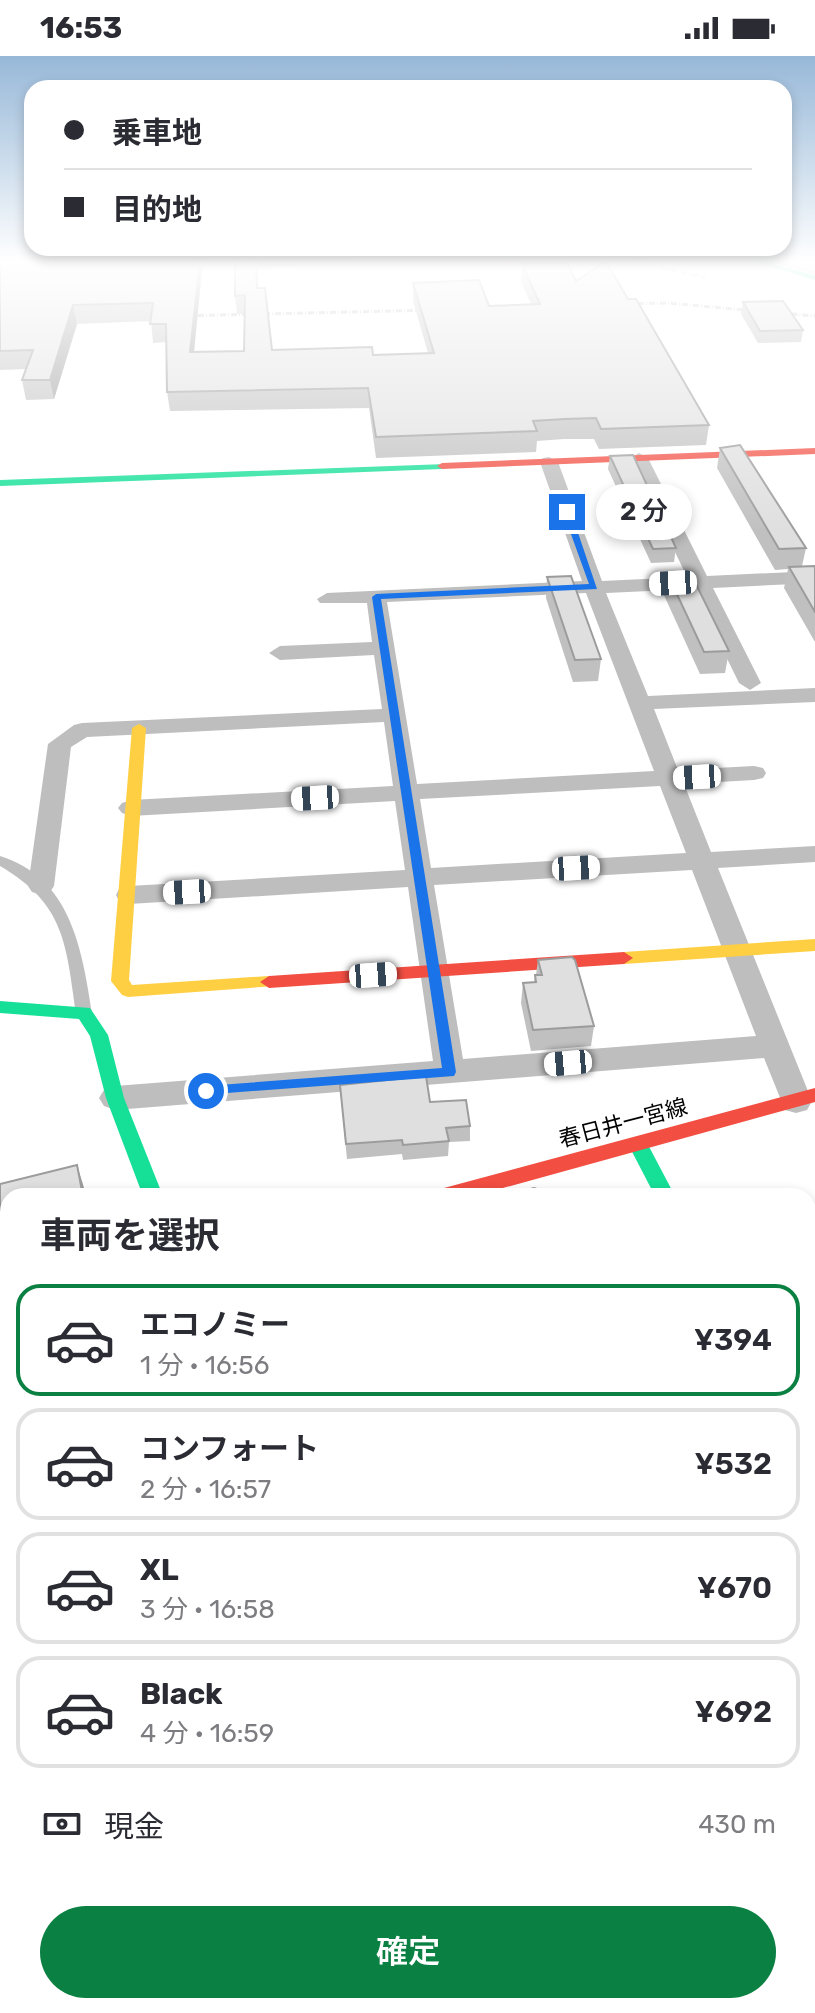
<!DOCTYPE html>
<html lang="ja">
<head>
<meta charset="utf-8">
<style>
  :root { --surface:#fff; --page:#f7f7f7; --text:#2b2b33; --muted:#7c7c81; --line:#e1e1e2; --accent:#0b8043 }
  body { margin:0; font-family:Rubik,"Noto Sans JP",sans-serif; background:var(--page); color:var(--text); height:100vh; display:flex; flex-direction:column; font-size:30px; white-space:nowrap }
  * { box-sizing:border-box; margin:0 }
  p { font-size:26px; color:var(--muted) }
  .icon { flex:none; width:44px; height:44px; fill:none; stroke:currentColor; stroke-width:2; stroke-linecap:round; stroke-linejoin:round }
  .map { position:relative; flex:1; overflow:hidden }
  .panel { position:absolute; left:0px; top:1132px; width:816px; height:826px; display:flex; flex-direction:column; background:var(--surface); border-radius:24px 24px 0 0; box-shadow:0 4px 12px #0003 }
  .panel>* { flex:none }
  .banner { position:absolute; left:24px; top:24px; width:768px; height:176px; border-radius:24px; box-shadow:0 4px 12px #0003; display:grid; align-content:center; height:176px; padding:0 40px; background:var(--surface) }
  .end { position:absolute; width:36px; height:36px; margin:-18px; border:10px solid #1a73e8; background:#fff; box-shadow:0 0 0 4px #fff }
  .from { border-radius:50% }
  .bubble { position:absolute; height:56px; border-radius:28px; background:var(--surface); box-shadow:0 4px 12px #0003; font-size:26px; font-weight:600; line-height:56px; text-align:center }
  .car { position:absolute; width:24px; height:48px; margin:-24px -12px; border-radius:10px; box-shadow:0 0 6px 2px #0007; background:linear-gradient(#fff 24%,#345 0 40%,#fff 0 76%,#345 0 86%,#fff 0) }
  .banner b { display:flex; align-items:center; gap:28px; height:76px; font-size:30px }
  .banner b+b { border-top:2px solid var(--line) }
  .banner i { width:20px; height:20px; background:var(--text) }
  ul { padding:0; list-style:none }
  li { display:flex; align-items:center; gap:24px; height:112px; margin:0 16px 12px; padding:0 24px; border:4px solid var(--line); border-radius:24px }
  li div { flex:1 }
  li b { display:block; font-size:30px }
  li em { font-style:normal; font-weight:600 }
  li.active { border-color:var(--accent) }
  li>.icon { width:72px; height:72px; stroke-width:1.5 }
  h2 { padding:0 40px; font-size:36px; line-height:96px }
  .pay { display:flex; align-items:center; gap:20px; height:88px; padding:0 40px; font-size:30px }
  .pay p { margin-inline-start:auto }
  .cta { display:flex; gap:16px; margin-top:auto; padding:16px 40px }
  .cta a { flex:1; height:92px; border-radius:48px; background:var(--accent); color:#fff; font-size:32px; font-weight:600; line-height:92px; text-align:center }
  .status { display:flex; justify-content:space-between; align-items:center; height:56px; padding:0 40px; background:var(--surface); direction:ltr }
  .status svg { height:22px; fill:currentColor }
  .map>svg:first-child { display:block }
</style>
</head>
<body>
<div class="status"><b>16:53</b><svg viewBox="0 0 49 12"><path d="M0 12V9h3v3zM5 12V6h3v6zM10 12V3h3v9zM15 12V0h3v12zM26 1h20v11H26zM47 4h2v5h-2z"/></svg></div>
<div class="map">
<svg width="815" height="1957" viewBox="0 0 815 1957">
  <rect width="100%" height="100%" fill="#fff"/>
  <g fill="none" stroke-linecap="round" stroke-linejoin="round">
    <path stroke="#bfbfbf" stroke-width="4" d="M771 204 815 216"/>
    <path fill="#bebebe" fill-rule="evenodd" d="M0 800C71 822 82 893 92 957L90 961H78L76 957C66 888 65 848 0 810Z"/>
    <g fill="#bebebe" fill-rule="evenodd">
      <path d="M639 397 648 402 707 520 815 515V527L713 532 761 627 750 634 739 627 693 533 606 537 648 640 815 632V646L654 653 678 714 754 710 763 712 766 717 763 722 754 724 684 728 711 796 815 790V806L718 812 812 1045 807 1054 796 1057 785 1054 764 1002 115 1054 104 1050 99 1042 104 1034 115 1030 433 1005 408 831 129 848 119 845 116 839 119 833 129 830 405 814 395 745 131 760 122 757 118 752 122 747 131 744 393 730 384 666 87 681 71 691 54 830 50 836 41 839 32 836 28 830 48 688 74 669 82 667 382 653 374 599 280 604 269 597 280 590 372 586 367 547H320L317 543 327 537 582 525 540 406 543 402 549 401 558 406 602 525 687 521 630 402ZM586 537 654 715 417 728 387 546ZM660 730 686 797 431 812 420 743ZM692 814 756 980 463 1003 434 829Z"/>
      <path d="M8 1780V1851L0 1854V1783Z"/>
      <path d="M235 1950H285L286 1957H234Z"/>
    </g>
    <g fill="#16e098" fill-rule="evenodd">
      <path d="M748 204H759L815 219V224Z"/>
      <path d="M446 408V412L442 413 0 430V424Z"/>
      <path d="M0 945 90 952 108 979 124 1042 163 1140H143L106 1042 90 980 79 963 0 957Z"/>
      <path d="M638 1080 645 1083 675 1140H655L628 1088 631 1083Z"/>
    </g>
    <g fill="#ffcf43" fill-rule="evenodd">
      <path d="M139 668 146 672 129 924 132 929 269 920 278 926 275 930 128 941 122 939 111 925 132 672Z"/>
      <path d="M815 883V895L624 908 615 902 624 896Z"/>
      <path d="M8 1247V1265L0 1267V1249Z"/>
    </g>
    <g fill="#f24e42" fill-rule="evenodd">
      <path d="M815 392V398L442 413 437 410 442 407Z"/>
      <path d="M624 896 633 902 624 908 269 932 260 926 269 920Z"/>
      <path d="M815 1032V1046L474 1140H434L437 1134 444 1132Z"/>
      <path d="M808 1407 815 1409V1443L808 1440Z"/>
    </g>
    <g stroke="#bebebe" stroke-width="3" stroke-dasharray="6 2 1 2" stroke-linecap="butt">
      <path d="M627 204 705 221"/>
      <path d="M616 248 667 247 815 260"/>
      <path d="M176 260 436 254"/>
    </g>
  </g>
  <g fill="#c0c0c0">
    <path d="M0 204H203L194 296 244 295 245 258H237L235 240V204H435L257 212 258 232 272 294 373 299 428 297 413 245V227L489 250 531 248 521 226 522 208 628 243 709 369 706 389 599 393 594 383H564L537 385 536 396 376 402 369 352 170 355 167 336 166 286 153 287 151 265 77 268 54 343 26 344 22 324 26 313 0 314Z"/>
    <path d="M793 204H815V213Z"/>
    <path d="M743 246 803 274 801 286 758 287 741 258Z"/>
    <path d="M720 392 806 492 802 510H815V586L784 532 788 513 775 514 717 412Z"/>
    <path d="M610 400 676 492 674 506 651 507 608 413Z"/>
    <path d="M667 517 729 595 725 617 700 618 663 537Z"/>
    <path d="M547 521 601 603 598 625 573 626 546 542Z"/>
    <path d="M538 904 594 970 591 990 531 995 521 947 523 927 534 926 535 919H536Z"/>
    <path d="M341 1044 430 1046 470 1070V1085L449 1086 448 1100 403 1104 402 1098 347 1103Z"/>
    <path d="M8 1676V1883L0 1877V1847L4 1779 0 1781V1678Z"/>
    <rect x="542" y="1950" width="60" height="7"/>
    <path d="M658 1950H808L815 1957H659Z"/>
  </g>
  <g fill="#9c9c9c">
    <path d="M200 204H203L192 315 190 296Z"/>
    <path d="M73 249 77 268 54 343 50 324Z"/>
    <path d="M77 1109 85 1135 86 1140H83Z"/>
    <path d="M8 1187V1215L0 1217V1189Z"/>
    <path d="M8 1628V1643L0 1646V1631Z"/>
    <path d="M0 1768 8 1778 0 1781Z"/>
    <path d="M67 1950H74L75 1957H67Z"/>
    <path d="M227 1950H233L231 1957H227Z"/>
  </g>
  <g fill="#dfdfdf" stroke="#9c9c9c" stroke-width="2">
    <path d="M0 204H200L190 296 244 295 245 239 235 240V204H256L257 232H265L272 294 372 291 373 299 434 297 413 227 479 224 489 250 540 248 522 208 567 207 576 225 606 206 628 243H636L709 369 601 373 596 362 565 363 533 365 537 375 376 381 368 332 167 336 166 268H150L153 247 73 249 50 324H22L33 294 0 295Z"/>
    <path d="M783 245 803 274 760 275 743 246Z"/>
    <path d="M740 389 806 492 779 493 720 392Z"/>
    <path d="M633 399 676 492 653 493 610 400Z"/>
    <path d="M815 510V556L789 511Z"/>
    <path d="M690 516 729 595 704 596 667 517Z"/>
    <path d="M571 520 601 603 575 604 547 521Z"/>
    <path d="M572 901 575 904 594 970 533 974 523 927 536 926 535 919H542L538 904Z"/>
    <path d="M426 1020 430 1046 466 1044 470 1070 446 1072 449 1085 403 1089 402 1084 346 1088 340 1029Z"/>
    <path d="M77 1109 83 1140H8V1187L0 1189V1128Z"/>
    <path d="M534 1132 545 1136 547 1140H502Z"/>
    <path d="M8 1578V1628L0 1631V1580Z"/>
    <path d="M8 1676V1875L0 1876V1847L4 1775 0 1768V1678Z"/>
    <path d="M815 1932V1957L666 1956 665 1950H808V1933Z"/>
    <path d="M20 1950H67V1957H21Z"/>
    <path d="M123 1950H227V1957H105Z"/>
    <path d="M286 1950H346V1957H281V1955L286 1951Z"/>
    <path d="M388 1950H464L465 1957H389Z"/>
    <path d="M546 1950H602V1957H547Z"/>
  </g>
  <linearGradient id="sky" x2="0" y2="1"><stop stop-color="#97b8d8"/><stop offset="0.43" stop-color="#fff"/><stop offset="1" stop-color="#fff" stop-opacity="0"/></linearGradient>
  <rect width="815" height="478" fill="url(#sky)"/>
  <path fill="#1a73e8" d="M567 453 571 456 597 533 381 543 456 1016 454 1020 201 1039 199 1035 206 1030 442 1012 372 541 376 538 589 528 563 456Z"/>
  <g text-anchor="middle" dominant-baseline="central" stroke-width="6" stroke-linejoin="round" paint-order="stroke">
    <g font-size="22" fill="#000" stroke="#fff">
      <text transform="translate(623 1067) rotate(-15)">春日井一宮線</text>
    </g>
  </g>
</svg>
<i class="end from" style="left:206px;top:1035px"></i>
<i class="end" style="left:567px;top:456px"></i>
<div class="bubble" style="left:596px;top:428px;width:96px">2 分</div>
<i class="car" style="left:673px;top:527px;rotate:267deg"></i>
<i class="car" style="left:697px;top:721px;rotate:267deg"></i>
<i class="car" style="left:315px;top:742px;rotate:267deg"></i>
<i class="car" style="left:576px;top:812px;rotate:87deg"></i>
<i class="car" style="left:187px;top:836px;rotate:267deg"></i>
<i class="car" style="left:373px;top:919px;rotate:86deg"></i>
<i class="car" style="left:568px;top:1007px;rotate:265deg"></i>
<div class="banner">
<b><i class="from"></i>乗車地</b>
<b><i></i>目的地</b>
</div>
<section class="panel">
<h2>車両を選択</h2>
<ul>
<li class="active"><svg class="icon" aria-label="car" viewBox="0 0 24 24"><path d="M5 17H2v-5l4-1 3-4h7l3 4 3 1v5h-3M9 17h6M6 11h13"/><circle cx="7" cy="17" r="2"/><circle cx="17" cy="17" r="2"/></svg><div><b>エコノミー</b><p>1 分 · 16:56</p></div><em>¥394</em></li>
<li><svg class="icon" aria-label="car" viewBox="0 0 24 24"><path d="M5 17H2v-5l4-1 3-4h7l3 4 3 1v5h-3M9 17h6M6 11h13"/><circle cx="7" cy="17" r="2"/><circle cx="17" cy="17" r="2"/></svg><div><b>コンフォート</b><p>2 分 · 16:57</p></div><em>¥532</em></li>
<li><svg class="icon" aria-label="car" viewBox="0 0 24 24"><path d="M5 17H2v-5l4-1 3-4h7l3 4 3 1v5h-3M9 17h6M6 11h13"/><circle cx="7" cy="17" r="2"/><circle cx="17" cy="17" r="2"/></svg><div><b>XL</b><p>3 分 · 16:58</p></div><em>¥670</em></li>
<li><svg class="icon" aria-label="car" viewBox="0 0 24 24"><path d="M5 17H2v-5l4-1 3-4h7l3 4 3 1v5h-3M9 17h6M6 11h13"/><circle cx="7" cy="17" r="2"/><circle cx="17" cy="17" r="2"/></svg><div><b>Black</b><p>4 分 · 16:59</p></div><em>¥692</em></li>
</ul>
<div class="pay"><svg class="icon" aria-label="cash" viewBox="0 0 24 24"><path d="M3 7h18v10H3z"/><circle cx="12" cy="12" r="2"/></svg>現金<p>430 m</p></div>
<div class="cta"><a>確定</a></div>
</section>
</div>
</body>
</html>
